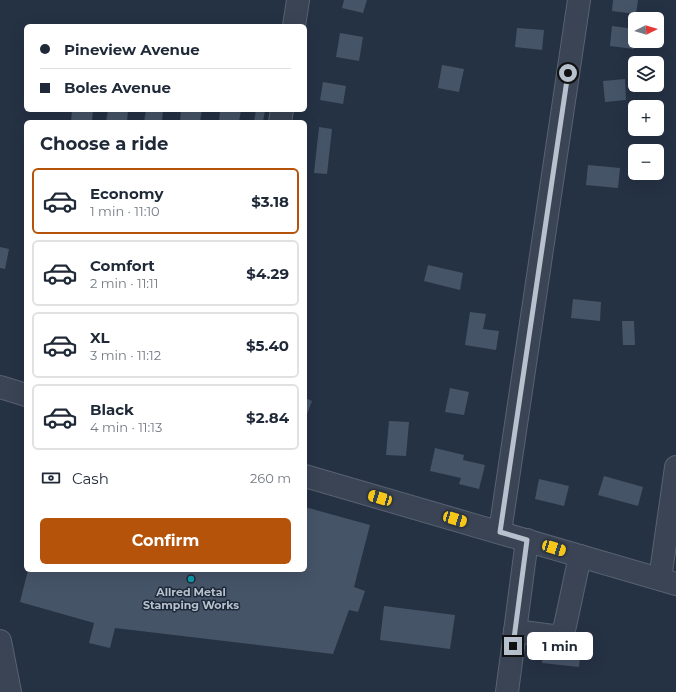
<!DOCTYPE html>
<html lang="en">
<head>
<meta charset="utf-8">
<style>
  :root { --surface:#fff; --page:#f2f2f3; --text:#1f2937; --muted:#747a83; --line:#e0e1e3; --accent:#b45309 }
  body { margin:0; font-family:Montserrat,sans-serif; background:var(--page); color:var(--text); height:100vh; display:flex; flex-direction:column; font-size:15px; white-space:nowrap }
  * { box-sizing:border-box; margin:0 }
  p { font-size:13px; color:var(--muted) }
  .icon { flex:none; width:22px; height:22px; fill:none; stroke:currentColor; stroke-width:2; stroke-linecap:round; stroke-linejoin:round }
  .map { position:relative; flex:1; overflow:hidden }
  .sheet { position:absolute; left:24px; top:120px; width:283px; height:452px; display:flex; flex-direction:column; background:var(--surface); border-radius:6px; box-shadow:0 4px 16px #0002 }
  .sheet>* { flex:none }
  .hud { position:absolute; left:24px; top:24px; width:283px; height:88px; border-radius:6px; box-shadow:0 4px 16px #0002; display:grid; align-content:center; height:88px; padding:0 16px; background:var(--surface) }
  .needle { width:26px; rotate:85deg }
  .fabs { position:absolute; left:628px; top:12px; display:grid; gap:8px }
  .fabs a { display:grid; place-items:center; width:36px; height:36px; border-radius:6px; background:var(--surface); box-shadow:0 4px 16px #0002; font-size:20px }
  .end { position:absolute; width:18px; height:18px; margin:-9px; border:5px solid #b7c0cd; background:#111; box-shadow:0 0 0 2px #111 }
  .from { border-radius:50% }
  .bubble { position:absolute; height:28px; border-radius:6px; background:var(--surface); box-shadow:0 4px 16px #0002; font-size:13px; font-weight:700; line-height:28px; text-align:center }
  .car { position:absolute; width:12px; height:24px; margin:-12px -6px; border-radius:5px; box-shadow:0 0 3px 1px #0007; background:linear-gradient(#f5c518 24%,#345 0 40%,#f5c518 0 76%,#345 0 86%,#f5c518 0) }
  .hud b { display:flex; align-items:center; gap:14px; height:38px; font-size:15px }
  .hud b+b { border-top:1px solid var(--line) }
  .hud i { width:10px; height:10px; background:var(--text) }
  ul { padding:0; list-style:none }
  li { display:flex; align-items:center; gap:12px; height:66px; margin:0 8px 6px; padding:0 8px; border:2px solid var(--line); border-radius:6px }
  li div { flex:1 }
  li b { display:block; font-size:15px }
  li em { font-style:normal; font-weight:700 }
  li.selected { border-color:var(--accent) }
  li>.icon { width:36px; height:36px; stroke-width:1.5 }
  h2 { padding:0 16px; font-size:18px; line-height:48px }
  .pay { display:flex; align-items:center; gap:10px; height:44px; padding:0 16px; font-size:15px }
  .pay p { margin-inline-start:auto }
  .action { display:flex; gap:8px; margin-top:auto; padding:8px 16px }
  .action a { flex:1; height:46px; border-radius:6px; background:var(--accent); color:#fff; font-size:16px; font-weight:700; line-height:46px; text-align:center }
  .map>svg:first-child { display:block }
</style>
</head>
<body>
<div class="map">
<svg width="676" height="692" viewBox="0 0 676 692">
  <rect width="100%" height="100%" fill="#253244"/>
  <g fill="#465468">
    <path d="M344 0H367L363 13 342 8Z"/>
    <path d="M613 0H638L636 14 612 11Z"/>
    <path d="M612 26 635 29 634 49 610 46Z"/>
    <path d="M517 28 544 30 542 50 515 47Z"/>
    <path d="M340 33 363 37 359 61 336 57Z"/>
    <path d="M442 65 464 69 459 92 438 88Z"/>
    <path d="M625 79 626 100 605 102 603 81Z"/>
    <path d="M323 82 346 86 343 104 320 100Z"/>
    <path d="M72 110H93L92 122H71Z"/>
    <path d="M108 110H128L127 122H106Z"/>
    <path d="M146 110H163L162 122H144Z"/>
    <path d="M181 110H202L200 122H180Z"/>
    <path d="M220 110H241L239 122H219Z"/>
    <path d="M256 110H265L263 122H254Z"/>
    <path d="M319 127 332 129 327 174 314 173Z"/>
    <path d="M588 165 620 168 618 188 586 185Z"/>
    <path d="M0 247 9 249 5 269 0 268Z"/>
    <path d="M428 265 463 273 460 290 424 281Z"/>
    <path d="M573 299 601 302 600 321 571 318Z"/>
    <path d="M470 312 486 314 483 329 499 331 496 350 465 345Z"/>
    <path d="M622 321H634L635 345H623Z"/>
    <path d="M450 388 469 392 464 415 445 412Z"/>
    <path d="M305 398 312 401 305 419Z"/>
    <path d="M389 421 409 422 406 456 386 455Z"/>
    <path d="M435 448 464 455 463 460 485 465 479 489 459 484 461 478 430 471Z"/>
    <path d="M604 476 643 487 638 506 598 495Z"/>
    <path d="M539 479 569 486 564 506 535 499Z"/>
    <path d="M305 507 370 525 354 587 365 591 358 612 349 610 333 654 115 628 110 648 89 643 94 623 20 602 28 570H305Z"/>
    <path d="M384 606 455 615 450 649 380 640Z"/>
    <path d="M544 641 581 645 579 667 542 663Z"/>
  </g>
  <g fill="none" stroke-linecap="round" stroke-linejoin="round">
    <g stroke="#586271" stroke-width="24">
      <g id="minor">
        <path d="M294 26 298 0"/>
        <path d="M280 122 282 110"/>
        <path d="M0 387 26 395"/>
        <path d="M305 476 676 584"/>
        <path d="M500 532 579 0"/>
        <path d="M660 579 676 467"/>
        <path d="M515 631 553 636 561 634 565 626 580 556"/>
        <path d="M0 641 10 692"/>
        <path d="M507 692 527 540"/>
      </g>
    </g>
    <use href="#minor" stroke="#3a4454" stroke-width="22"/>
  </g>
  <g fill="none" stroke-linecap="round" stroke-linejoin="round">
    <path stroke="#b7c0cd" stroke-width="5" d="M513 646 527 540 500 532 568 73"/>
  </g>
  <circle fill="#0f9aa8" stroke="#1e2939" stroke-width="1.5" cx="191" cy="579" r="4"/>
  <g text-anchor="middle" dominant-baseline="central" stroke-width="3" stroke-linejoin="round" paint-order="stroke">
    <g font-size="11" font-weight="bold" fill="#b7c0cd" stroke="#1e2939">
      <text x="191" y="592">Allred Metal<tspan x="191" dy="13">Stamping Works</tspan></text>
    </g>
  </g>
</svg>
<div class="fabs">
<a><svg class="needle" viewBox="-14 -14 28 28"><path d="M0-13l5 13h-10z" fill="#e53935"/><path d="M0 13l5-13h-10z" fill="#747a83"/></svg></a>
<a><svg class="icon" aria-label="layers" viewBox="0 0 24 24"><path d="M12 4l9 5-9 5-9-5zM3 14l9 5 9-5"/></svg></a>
<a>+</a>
<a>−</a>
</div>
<i class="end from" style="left:568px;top:73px"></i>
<i class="end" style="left:513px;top:646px"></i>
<div class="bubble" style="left:527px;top:632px;width:66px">1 min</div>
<i class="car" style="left:380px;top:498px;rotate:286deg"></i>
<i class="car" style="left:455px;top:519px;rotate:106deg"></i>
<i class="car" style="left:554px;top:548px;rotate:107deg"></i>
<div class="hud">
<b><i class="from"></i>Pineview Avenue</b>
<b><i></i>Boles Avenue</b>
</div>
<section class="sheet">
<h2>Choose a ride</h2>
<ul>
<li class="selected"><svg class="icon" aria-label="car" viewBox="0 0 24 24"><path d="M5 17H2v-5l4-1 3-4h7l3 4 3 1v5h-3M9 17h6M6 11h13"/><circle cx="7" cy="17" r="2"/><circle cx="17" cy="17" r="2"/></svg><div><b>Economy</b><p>1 min · 11:10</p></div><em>$3.18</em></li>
<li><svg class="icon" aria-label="car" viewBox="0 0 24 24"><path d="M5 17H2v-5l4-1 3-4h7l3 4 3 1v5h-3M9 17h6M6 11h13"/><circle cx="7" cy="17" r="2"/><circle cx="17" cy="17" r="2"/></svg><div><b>Comfort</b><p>2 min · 11:11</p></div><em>$4.29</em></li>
<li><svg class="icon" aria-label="car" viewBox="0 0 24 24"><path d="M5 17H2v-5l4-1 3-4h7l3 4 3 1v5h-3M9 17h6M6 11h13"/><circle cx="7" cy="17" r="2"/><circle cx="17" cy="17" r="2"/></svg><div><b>XL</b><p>3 min · 11:12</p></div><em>$5.40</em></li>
<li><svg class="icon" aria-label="car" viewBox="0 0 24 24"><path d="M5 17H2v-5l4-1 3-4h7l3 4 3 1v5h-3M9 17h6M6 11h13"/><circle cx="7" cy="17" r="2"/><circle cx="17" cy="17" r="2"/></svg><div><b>Black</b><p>4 min · 11:13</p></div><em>$2.84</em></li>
</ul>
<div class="pay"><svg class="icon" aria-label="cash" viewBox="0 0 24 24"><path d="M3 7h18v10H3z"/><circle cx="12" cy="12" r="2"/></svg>Cash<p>260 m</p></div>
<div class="action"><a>Confirm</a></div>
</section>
</div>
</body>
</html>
